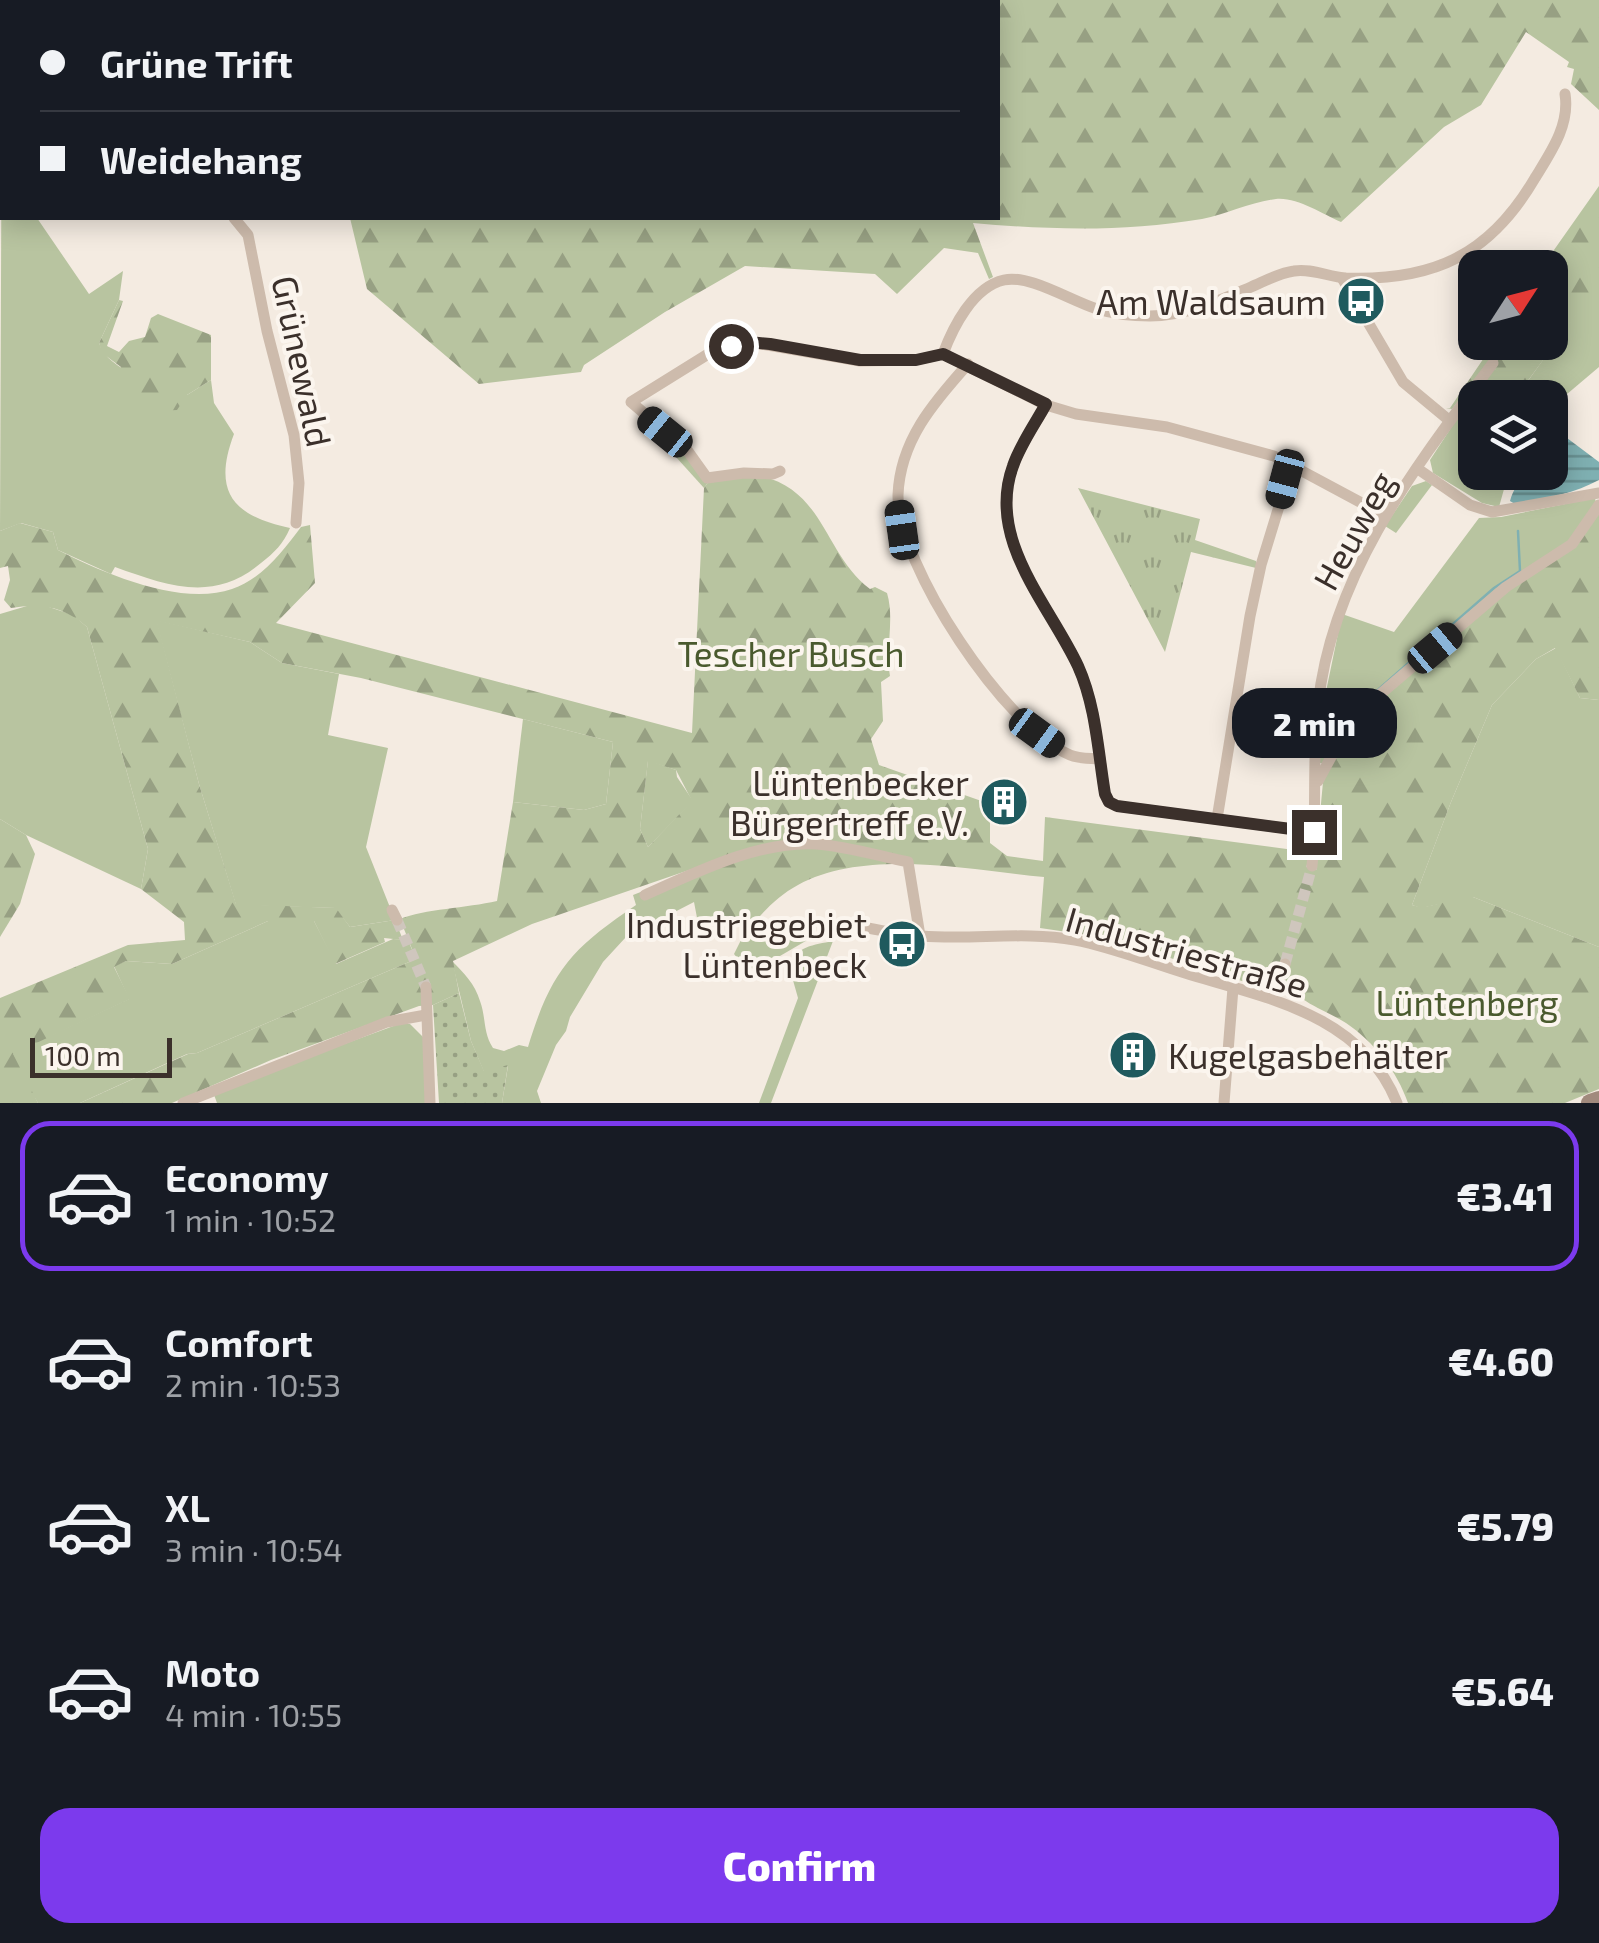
<!DOCTYPE html>
<html lang="en">
<head>
<meta charset="utf-8">
<style>
  :root { --surface:#171b24; --page:#20242c; --text:#f1f3f6; --muted:#9ea1a6; --line:#363941; --accent:#7c3aed }
  body { margin:0; font-family:"Exo 2",sans-serif; background:var(--page); color:var(--text); height:100vh; display:flex; flex-direction:column; font-size:38px; white-space:nowrap }
  * { box-sizing:border-box; margin:0 }
  p { font-size:32px; color:var(--muted) }
  .icon { flex:none; width:55px; height:55px; fill:none; stroke:currentColor; stroke-width:2; stroke-linecap:round; stroke-linejoin:round }
  .map { position:relative; height:1103px; overflow:hidden }
  .panel { display:flex; flex-direction:column; background:var(--surface); flex:1 }
  .panel>* { flex:none }
  .guide { position:absolute; left:0px; top:0px; width:1000px; height:220px; box-shadow:0 5px 25px #0003; display:grid; align-content:center; height:220px; padding:0 40px; background:var(--surface) }
  .needle { width:65px; rotate:54deg }
  .buttons { position:absolute; left:1458px; top:250px; display:grid; gap:20px }
  .buttons a { display:grid; place-items:center; width:110px; height:110px; border-radius:20px; background:var(--surface); box-shadow:0 5px 25px #0003; font-size:50px }
  .scale { position:absolute; left:30px; bottom:25px; width:142px; box-sizing:border-box; padding-left:10px; border:5px solid #3b302b; border-top:0; font-size:28px; line-height:35px; white-space:nowrap; color:#3b302b; -webkit-text-stroke:8px #fbf5ee; paint-order:stroke }
  .end { position:absolute; width:45px; height:45px; margin:-22px; border:12px solid #3b302b; background:#fff; box-shadow:0 0 0 5px #fff }
  .from { border-radius:50% }
  .bubble { position:absolute; height:70px; border-radius:30px; background:var(--surface); box-shadow:0 5px 25px #0003; font-size:32px; font-weight:800; line-height:70px; text-align:center }
  .car { position:absolute; width:30px; height:60px; margin:-30px -15px; border-radius:12px; box-shadow:0 0 8px 2px #0007; background:linear-gradient(#222 24%,#8ab4d8 0 40%,#222 0 76%,#8ab4d8 0 86%,#222 0) }
  .guide b { display:flex; align-items:center; gap:35px; height:95px; font-size:38px }
  .guide b+b { border-top:2px solid var(--line) }
  .guide i { width:25px; height:25px; background:var(--text) }
  ul { padding:18px 0 0; list-style:none }
  li { display:flex; align-items:center; gap:30px; height:150px; margin:0 20px 15px; padding:0 20px; border:5px solid transparent; border-radius:30px }
  li div { flex:1 }
  li b { display:block; font-size:38px }
  li em { font-style:normal; font-weight:800 }
  li.on { border-color:var(--accent) }
  li>.icon { width:90px; height:90px; stroke-width:1.5 }
  .primary-button { display:flex; gap:20px; margin-top:auto; padding:20px 40px }
  .primary-button a { flex:1; height:115px; border-radius:30px; background:var(--accent); color:#fff; font-size:40px; font-weight:800; line-height:115px; text-align:center }
  .map>svg:first-child { display:block }
</style>
</head>
<body>
<div class="map">
<svg width="1599" height="1103" viewBox="0 0 1599 1103">
  <defs>
    <pattern id="forest-firs" width="22" height="20" patternUnits="userSpaceOnUse" patternTransform="scale(2.5)"><rect width="22" height="20" fill="#b8c4a0"/><path d="M5 1l3.5 6h-7zM16 11l3.5 6h-7z" fill="#97a083"/></pattern>
    <pattern id="park-tufts" width="24" height="20" patternUnits="userSpaceOnUse" patternTransform="scale(2.5)"><rect width="24" height="20" fill="#b8c4a0"/><path d="M3 7l-1-3M5 7V3M7 7l1-3M15 17l-1-3M17 17v-4M19 17l1-3" fill="none" stroke="#97a083"/></pattern>
    <pattern id="garden-dots" width="8" height="8" patternUnits="userSpaceOnUse" patternTransform="scale(2.5)"><rect width="8" height="8" fill="#b8c4a0"/><path d="M2 2h.1M6 6h.1" fill="none" stroke="#97a083" stroke-width="1.8" stroke-linecap="round"/></pattern>
    <pattern id="water-rules" width="6" height="5" patternUnits="userSpaceOnUse" patternTransform="scale(2.5)"><rect width="6" height="5" fill="#7fb0b2"/><path d="M0 2.5h6" fill="none" stroke="#699091"/></pattern>
  </defs>
  <rect width="100%" height="100%" fill="#f4ebe1"/>
  <g fill="#b8c4a0">
    <path d="M2 35V218H37L89 294 123 271 119 300 99 343C108 372 161 384 187 395L211 380 214 403 234 434C212 492 233 516 290 528 283 544 275 552 261 563 214 603 168 586 115 567L111 574 58 550 53 532 21 523 0 531Z"/>
    <path d="M1599 282V367L1560 400 1550 431V398H1475V472L1514 473 1506 482 1499 507 1482 503 1433 473 1430 460 1491 367 1525 385Z"/>
    <path d="M638 415 685 453 709 481 704 488Z"/>
    <path d="M1426 481 1432 485 1396 533 1385 526 1412 486Z"/>
    <path d="M1595 498 1596 503 1569 540 1323 763H1320V727L1325 726 1326 712 1322 711 1342 614 1394 632 1479 518 1501 517Z"/>
    <path d="M37 603 73 615 87 627 148 849 141 889 26 835 0 819V614Z"/>
    <path d="M156 620 250 642 282 663 339 674 328 735 388 748 366 847 395 920 350 927 335 908 236 905 199 784Z"/>
    <path d="M1556 648 1580 698 1599 700V947L1473 897 1421 908 1412 905 1451 802 1492 705 1536 659Z"/>
    <path d="M523 719 613 742 606 804 584 810 513 802Z"/>
    <path d="M648 760 676 770 677 777 693 801 648 847 640 829Z"/>
    <path d="M735 855 694 902 626 937 603 962 570 1017 566 1031 556 1045 537 1091 541 1103H502L508 1066 484 1072 471 1041 452 961C464 973 475 984 480 1001 486 1017 483 1033 493 1048L504 1051 519 1045 528 1047C551 971 571 949 636 905L633 895Z"/>
    <path d="M268 921H314L336 964 393 939 408 940 416 959 197 1053 187 1054 80 1103H38L35 1098 0 1103V1059L129 999 114 966 126 961 172 964Z"/>
    <path d="M816 935 756 970 743 965 734 954 741 940 754 936Z"/>
    <path d="M833 941 771 1103H759L798 998 789 966C797 946 813 945 833 941Z"/>
    <path d="M399 1024H410L423 1037 427 1103H217L213 1092Z"/>
  </g>
  <g fill="url(#forest-firs)" fill-rule="evenodd">
    <path d="M616 0H1599V110L1571 84 1574 69 1567 67 1569 62 1526 32 1481 105 1444 127 1341 222C1322 214 1297 197 1276 199 1251 202 1227 214 1202 219 1125 232 1050 230 973 223L993 277 989 279 978 253 944 248 897 294 875 274 745 266 665 312 584 365 581 372 479 384 367 289 350 218H998V2H615Z"/>
    <path d="M1599 186V284L1516 397H1498L1502 374 1487 364 1452 409 1446 408H1450L1494 343 1550 342V268L1542 267Z"/>
    <path d="M119 300 123 301 107 346 119 352 129 341 145 337 151 318 158 314 211 335V380L187 395 177 410 139 412 133 395 124 390 121 367 102 353 99 343Z"/>
    <path d="M761 476C825 491 824 554 870 589L875 587 887 593C895 620 885 648 890 676L881 682 883 721 871 739 879 765 990 804V843L1007 856 1043 861 1045 817 1309 852 1315 868 1323 782 1339 746 1362 714 1508 591 1559 558 1599 510V700L1580 698 1555 648 1536 659 1492 705 1451 802 1412 905C1431 912 1452 895 1473 897L1599 947V1089L1565 1103H1408C1397 1071 1374 1042 1346 1023 1326 1010 1293 1001 1284 977L1277 975 1268 982H1245L1108 938 1040 928 1044 877C970 870 866 848 798 885 779 895 765 910 751 926L698 923 694 902 684 883 727 857 532 924 453 961 459 993 433 1005 419 1006 271 1060 172 1103H80L188 1054 197 1053 416 959 400 919C424 909 467 908 497 901L513 802 584 810 606 804 613 742 361 678 282 663 250 642 157 621 199 784 236 904 336 908 350 927 395 920 403 940 384 938 385 942 335 964 314 921H268L172 964 126 961 114 967 130 999 13 1054 38 1103H0V998L128 945 185 940 184 922 141 889 148 849 87 627C64 606 40 603 11 608L4 600 10 580 8 566 0 568V531L20 523 53 532 58 550C103 573 181 607 232 589 262 579 283 551 301 527L310 525 315 583 276 623 692 733 704 488 709 481ZM648 761 676 770 692 801 648 847 640 829Z"/>
    <path d="M0 819 26 835 35 854 20 904 0 937Z"/>
  </g>
  <path fill="url(#park-tufts)" d="M1078 488 1200 519 1195 540 1256 561V568L1191 552 1165 652Z"/>
  <path fill="url(#garden-dots)" d="M459 993 471 1041 484 1071 508 1065 502 1103H439L433 1005Z"/>
  <path fill="url(#water-rules)" d="M1563 435 1599 462V480C1573 494 1543 499 1515 504L1510 501C1516 479 1528 473 1550 472V453Z"/>
  <g fill="none" stroke-linecap="round" stroke-linejoin="round">
    <path stroke="#7fb0b2" stroke-width="2.5" d="M1347 717 1494 588 1520 571 1518 531"/>
    <g stroke="#cfc6bd" stroke-width="11" stroke-dasharray="11 5.5" stroke-linecap="butt">
      <path d="M397 920 426 987"/>
      <path d="M1285 964 1312 866"/>
    </g>
    <g stroke="#cdbbac" stroke-width="11">
      <path d="M85 0 87 2"/>
      <path d="M234 218 248 235 267 331 294 435 299 483 296 523"/>
      <path d="M1342 278 1403 382 1450 421"/>
      <path d="M943 354C953 327 973 287 1004 280 1029 274 1071 301 1097 309 1114 314 1132 316 1150 316 1186 316 1218 301 1251 287 1265 281 1279 273 1294 271 1311 268 1329 277 1346 278 1434 281 1490 255 1535 178 1551 152 1570 125 1565 94"/>
      <path d="M968 364C933 403 900 441 898 495 897 565 1006 728 1070 755 1079 759 1090 758 1100 759"/>
      <path d="M1046 405C1035 424 1020 445 1013 466 986 540 1049 604 1078 666 1096 706 1098 752 1105 794L1109 802 1117 806 1313 832"/>
      <path d="M1418 469 1470 505 1492 512 1599 493"/>
      <path d="M780 471 773 474 744 473 707 478 687 450 631 402 713 351 749 342 860 361 916 360 943 354 1046 405 1076 414 1167 427 1274 456 1386 516"/>
      <path d="M1318 781 1349 724 1364 708 1506 587 1572 544 1599 505"/>
      <path d="M1217 819 1250 616 1261 565 1292 464"/>
      <path d="M1312 866C1317 813 1312 759 1318 705 1332 573 1416 466 1493 363"/>
      <path d="M645 895C697 872 758 841 816 844 846 846 879 856 908 862L920 936"/>
      <path d="M392 910 397 920"/>
      <path d="M861 927C881 930 902 935 922 936 973 940 1024 931 1075 940 1112 947 1149 962 1185 973 1267 998 1362 1015 1397 1103"/>
      <path d="M426 987 430 1103"/>
      <path d="M1273 998 1285 964"/>
      <path d="M183 1103 387 1022 426 1015"/>
      <path d="M1224 1103 1233 988"/>
    </g>
    <g stroke="#a18a7d" stroke-width="18">
      <path d="M30 2 35 0"/>
      <path d="M0 19 2 18"/>
      <path d="M1590 1103 1599 1100"/>
    </g>
  </g>
  <g fill="none" stroke-linecap="round" stroke-linejoin="round">
    <path stroke="#3b302b" stroke-width="12" d="M731 346 749 342 770 344 860 360H916L943 354 1046 404C1035 424 1020 445 1013 466 986 540 1049 604 1078 666 1096 706 1098 752 1105 794L1109 802 1117 806 1314 832"/>
  </g>
  <defs>
    <g id="bus-disc" transform="scale(2.5)"><circle r="9.5" fill="#1f5a5e" stroke="#fbf5ee"/><path d="M-5-6H5V4H4V6H2V4H-2V6H-4V4H-5ZM-3.5-4V0h7V-4ZM-3.5 1.2v1.5H-2V1.2ZM2 1.2v1.5H3.5V1.2Z" fill="#fff"/></g>
    <g id="building-disc" transform="scale(2.5)"><circle r="9.5" fill="#1f5a5e" stroke="#fbf5ee"/><path d="M-4-6H4V6H1V3H-1V6H-4ZM-2.5-4.3h1.7v1.8h-1.7ZM.8-4.3h1.7v1.8H.8ZM-2.5-1h1.7V.8h-1.7ZM.8-1h1.7V.8H.8Z" fill="#fff"/></g>
  </defs>
  <g fill-rule="evenodd">
    <use href="#bus-disc" x="1361" y="301"/>
    <use href="#building-disc" x="1004" y="802"/>
    <use href="#bus-disc" x="902" y="944"/>
    <use href="#building-disc" x="1133" y="1055"/>
  </g>
  <g text-anchor="middle" dominant-baseline="central" stroke-width="8" stroke-linejoin="round" paint-order="stroke">
    <g font-size="35" fill="#3b302b" stroke="#fbf5ee" text-anchor="end">
      <text x="1326" y="301">Am Waldsaum</text>
      <text x="969" y="782">Lüntenbecker<tspan x="969" dy="40">Bürgertreff e.V.</tspan></text>
      <text x="867" y="924">Industriegebiet<tspan x="867" dy="40">Lüntenbeck</tspan></text>
      <text x="1168" y="1055" text-anchor="start">Kugelgasbehälter</text>
    </g>
    <g font-size="35" fill="#3b302b" stroke="#fbf5ee">
      <text transform="translate(303 361) rotate(78)">Grünewald</text>
      <text transform="translate(1353 530) rotate(-61)">Heuweg</text>
      <text transform="translate(1187 951) rotate(16)">Industriestraße</text>
    </g>
    <g font-size="35" fill="#4a5a2e" stroke="#fbf5ee">
      <text x="791" y="653">Tescher Busch</text>
      <text x="1467" y="1002">Lüntenberg</text>
    </g>
  </g>
</svg>
<div class="buttons">
<a><svg class="needle" viewBox="-14 -14 28 28"><path d="M0-13l5 13h-10z" fill="#e53935"/><path d="M0 13l5-13h-10z" fill="#9ea1a6"/></svg></a>
<a><svg class="icon" aria-label="layers" viewBox="0 0 24 24"><path d="M12 4l9 5-9 5-9-5zM3 14l9 5 9-5"/></svg></a>
</div>
<div class="scale">100 m</div>
<i class="end from" style="left:731px;top:346px"></i>
<i class="end" style="left:1314px;top:832px"></i>
<div class="bubble" style="left:1232px;top:688px;width:165px">2 min</div>
<i class="car" style="left:665px;top:432px;rotate:309deg"></i>
<i class="car" style="left:1285px;top:479px;rotate:195deg"></i>
<i class="car" style="left:902px;top:530px;rotate:352deg"></i>
<i class="car" style="left:1435px;top:648px;rotate:50deg"></i>
<i class="car" style="left:1037px;top:733px;rotate:126deg"></i>
<div class="guide">
<b><i class="from"></i>Grüne Trift</b>
<b><i></i>Weidehang</b>
</div>
</div>
<section class="panel">
<ul>
<li class="on"><svg class="icon" aria-label="car" viewBox="0 0 24 24"><path d="M5 17H2v-5l4-1 3-4h7l3 4 3 1v5h-3M9 17h6M6 11h13"/><circle cx="7" cy="17" r="2"/><circle cx="17" cy="17" r="2"/></svg><div><b>Economy</b><p>1 min · 10:52</p></div><em>€3.41</em></li>
<li><svg class="icon" aria-label="car" viewBox="0 0 24 24"><path d="M5 17H2v-5l4-1 3-4h7l3 4 3 1v5h-3M9 17h6M6 11h13"/><circle cx="7" cy="17" r="2"/><circle cx="17" cy="17" r="2"/></svg><div><b>Comfort</b><p>2 min · 10:53</p></div><em>€4.60</em></li>
<li><svg class="icon" aria-label="car" viewBox="0 0 24 24"><path d="M5 17H2v-5l4-1 3-4h7l3 4 3 1v5h-3M9 17h6M6 11h13"/><circle cx="7" cy="17" r="2"/><circle cx="17" cy="17" r="2"/></svg><div><b>XL</b><p>3 min · 10:54</p></div><em>€5.79</em></li>
<li><svg class="icon" aria-label="car" viewBox="0 0 24 24"><path d="M5 17H2v-5l4-1 3-4h7l3 4 3 1v5h-3M9 17h6M6 11h13"/><circle cx="7" cy="17" r="2"/><circle cx="17" cy="17" r="2"/></svg><div><b>Moto</b><p>4 min · 10:55</p></div><em>€5.64</em></li>
</ul>
<div class="primary-button"><a>Confirm</a></div>
</section>
</body>
</html>
